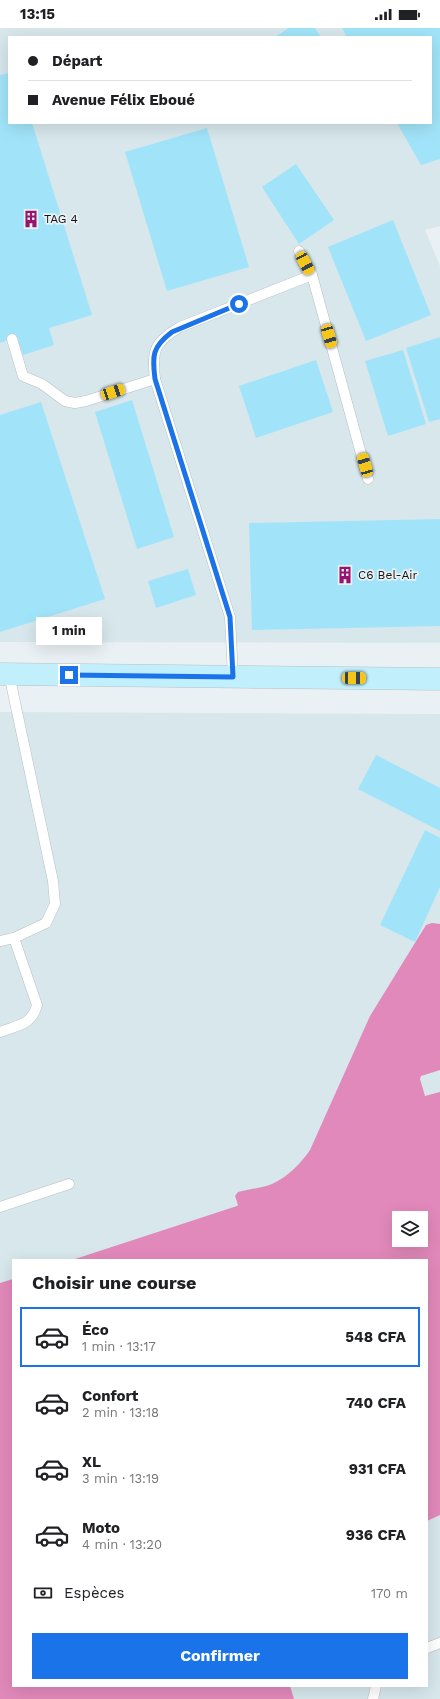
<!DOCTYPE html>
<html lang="fr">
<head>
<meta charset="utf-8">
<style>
  :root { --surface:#fff; --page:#f2f2f2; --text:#202124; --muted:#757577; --line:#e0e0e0; --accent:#1a73e8 }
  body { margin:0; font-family:"Work Sans",sans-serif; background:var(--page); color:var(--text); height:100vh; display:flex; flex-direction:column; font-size:15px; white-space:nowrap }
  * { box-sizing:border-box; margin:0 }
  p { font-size:13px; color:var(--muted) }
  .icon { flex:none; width:22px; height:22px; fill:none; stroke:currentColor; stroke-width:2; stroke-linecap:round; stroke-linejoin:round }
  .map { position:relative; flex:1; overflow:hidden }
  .drawer { position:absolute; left:12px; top:1231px; width:416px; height:428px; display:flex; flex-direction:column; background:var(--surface); border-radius:0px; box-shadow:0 4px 16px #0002 }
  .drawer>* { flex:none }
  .top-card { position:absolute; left:8px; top:8px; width:424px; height:88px; border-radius:0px; box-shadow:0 4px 16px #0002; display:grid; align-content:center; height:88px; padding:0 20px; background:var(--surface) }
  .fabs { position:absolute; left:392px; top:1183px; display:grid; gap:8px }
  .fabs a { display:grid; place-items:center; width:36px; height:36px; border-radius:0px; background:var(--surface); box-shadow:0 4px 16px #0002; font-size:20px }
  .end { position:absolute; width:18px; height:18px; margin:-9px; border:5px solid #1a73e8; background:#fff; box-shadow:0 0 0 2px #fff }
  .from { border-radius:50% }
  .bubble { position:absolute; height:28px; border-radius:0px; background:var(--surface); box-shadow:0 4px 16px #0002; font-size:13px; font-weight:700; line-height:28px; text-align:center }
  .car { position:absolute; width:12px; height:24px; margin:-12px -6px; border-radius:5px; box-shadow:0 0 3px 1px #0007; background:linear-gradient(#f5c518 24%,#345 0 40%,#f5c518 0 76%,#345 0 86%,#f5c518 0) }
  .top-card b { display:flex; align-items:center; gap:14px; height:38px; font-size:15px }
  .top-card b+b { border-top:1px solid var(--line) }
  .top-card i { width:10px; height:10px; background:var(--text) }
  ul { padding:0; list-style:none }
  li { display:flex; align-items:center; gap:12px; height:60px; margin:0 8px 6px; padding:0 12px; border:2px solid transparent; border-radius:0px }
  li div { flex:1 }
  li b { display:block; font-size:15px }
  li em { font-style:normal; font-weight:700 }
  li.selected { border-color:var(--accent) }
  li>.icon { width:36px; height:36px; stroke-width:1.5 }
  h2 { padding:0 20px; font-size:18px; line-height:48px }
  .pay { display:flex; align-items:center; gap:10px; height:44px; padding:0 20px; font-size:15px }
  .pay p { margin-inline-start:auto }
  .button { display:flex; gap:8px; margin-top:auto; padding:8px 20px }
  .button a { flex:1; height:46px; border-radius:0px; background:var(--accent); color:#fff; font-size:16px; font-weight:700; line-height:46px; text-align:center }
  .status { display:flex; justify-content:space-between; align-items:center; height:28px; padding:0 20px; background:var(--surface); direction:ltr }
  .status svg { height:11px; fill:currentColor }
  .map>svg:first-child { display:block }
</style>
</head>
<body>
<div class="status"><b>13:15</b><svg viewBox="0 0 49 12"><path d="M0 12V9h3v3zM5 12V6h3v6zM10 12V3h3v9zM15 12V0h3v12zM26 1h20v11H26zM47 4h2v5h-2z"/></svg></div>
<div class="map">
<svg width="440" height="1671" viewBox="0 0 440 1671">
  <rect width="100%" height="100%" fill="#eaf1f4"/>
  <g fill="#d7e7ec" fill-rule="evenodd">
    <path d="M0 0H440V198L425 202 440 238V615L0 614ZM9 9H431V95H9Z"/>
    <path d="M0 684 440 686V1671H0ZM399 1190H421V1212H399ZM13 1232H427V1658H13Z"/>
  </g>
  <g fill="#e189ba" fill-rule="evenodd">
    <path d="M432 895 440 896V1042L421 1048 420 1051 425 1068 440 1064V1487L427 1493V1232H72L237 1178 238 1177 235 1168 238 1164C249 1161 262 1160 272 1156 288 1149 301 1135 310 1122L370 988 426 897ZM399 1190H421V1212H399Z"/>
    <path d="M13 1251V1658H290L294 1671H0V1255Z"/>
  </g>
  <g fill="#a1e4f9">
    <path d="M289 0H315L321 9H275Z"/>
    <path d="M342 0H440V131L421 137 397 95H431V9H347Z"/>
    <path d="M9 45V95H32L92 287 49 300 54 317 23 327 17 309 0 315V47Z"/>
    <path d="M207 100 249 239 167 263 125 124Z"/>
    <path d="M296 136 334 192 299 216 262 159Z"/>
    <path d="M393 192 431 287 366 313 328 219Z"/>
    <path d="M440 309V391L429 394 406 320Z"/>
    <path d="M403 322 426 396 388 408 365 333Z"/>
    <path d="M316 332 333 384 256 410 239 358Z"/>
    <path d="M132 372 174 509 137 521 95 384Z"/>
    <path d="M41 374 105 571 0 604V387Z"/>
    <path d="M440 491V598L252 602 249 495Z"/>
    <path d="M188 541 196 567 156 580 148 553Z"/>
    <path d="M376 727 440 760V803L358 761Z"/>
    <path d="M425 802 440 810V859L415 914 380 897Z"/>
  </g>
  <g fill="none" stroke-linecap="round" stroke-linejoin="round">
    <g stroke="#b9c0c2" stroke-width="11">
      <g id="lane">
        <path d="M299 223 312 247 368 451"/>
        <path d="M12 311 23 348 42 356 65 373 75 375 86 373 155 351"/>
        <path d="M233 649 230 589 155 351C152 322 154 314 180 299L312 247"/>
        <path d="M0 913 14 910 46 895 55 876 53 853 9 646"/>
        <path d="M0 1004C18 997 32 997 37 977L14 910"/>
        <path d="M0 1179 69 1156"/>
        <path d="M427 1620 440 1615"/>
        <path d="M373 1671 376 1658"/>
      </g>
    </g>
    <g stroke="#b9c0c2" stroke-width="23">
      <path id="secondary" d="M0 646 440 651"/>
    </g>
    <use href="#lane" stroke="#fff" stroke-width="10"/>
    <use href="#secondary" stroke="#c1effb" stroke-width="22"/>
  </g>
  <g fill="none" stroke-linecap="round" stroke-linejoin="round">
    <path stroke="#1a73e8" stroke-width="5" d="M69 647 233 649 230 589 155 351C152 328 152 319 172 304L239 276"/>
  </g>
  <defs>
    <g id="building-bare" transform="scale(1.38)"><path d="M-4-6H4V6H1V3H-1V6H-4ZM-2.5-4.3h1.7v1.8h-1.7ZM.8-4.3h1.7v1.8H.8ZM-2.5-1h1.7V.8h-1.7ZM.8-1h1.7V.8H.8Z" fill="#97146c" stroke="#eaf1f4" stroke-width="2.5" paint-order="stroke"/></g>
  </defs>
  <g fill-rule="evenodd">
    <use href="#building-bare" x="31" y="191"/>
    <use href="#building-bare" x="345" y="547"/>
  </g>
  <g text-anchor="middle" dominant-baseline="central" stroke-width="3.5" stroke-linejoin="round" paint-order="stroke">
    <g font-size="12" fill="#131516" stroke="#eaf1f4" text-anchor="start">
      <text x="44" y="191">TAG 4</text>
      <text x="358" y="547">C6 Bel-Air</text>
    </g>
  </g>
</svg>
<div class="fabs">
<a><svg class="icon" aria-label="layers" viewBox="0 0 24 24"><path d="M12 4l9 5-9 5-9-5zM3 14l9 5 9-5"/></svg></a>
</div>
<i class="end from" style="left:239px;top:276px"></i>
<i class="end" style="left:69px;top:647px"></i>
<div class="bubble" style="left:36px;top:589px;width:66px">1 min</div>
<i class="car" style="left:305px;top:235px;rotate:152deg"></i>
<i class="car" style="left:329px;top:308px;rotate:164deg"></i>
<i class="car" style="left:113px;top:364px;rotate:72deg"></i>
<i class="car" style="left:365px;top:437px;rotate:344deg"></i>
<i class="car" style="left:354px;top:650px;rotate:90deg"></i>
<div class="top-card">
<b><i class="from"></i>Départ</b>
<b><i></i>Avenue Félix Eboué</b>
</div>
<section class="drawer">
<h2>Choisir une course</h2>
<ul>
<li class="selected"><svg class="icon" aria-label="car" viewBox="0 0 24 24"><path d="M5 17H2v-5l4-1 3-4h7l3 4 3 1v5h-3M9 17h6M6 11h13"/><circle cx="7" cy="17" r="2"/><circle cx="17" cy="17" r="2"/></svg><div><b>Éco</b><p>1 min · 13:17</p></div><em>548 CFA</em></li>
<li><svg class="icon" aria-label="car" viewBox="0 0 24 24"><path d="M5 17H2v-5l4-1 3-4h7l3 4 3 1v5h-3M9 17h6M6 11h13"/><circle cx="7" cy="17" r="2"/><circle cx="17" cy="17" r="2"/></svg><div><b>Confort</b><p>2 min · 13:18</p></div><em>740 CFA</em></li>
<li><svg class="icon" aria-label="car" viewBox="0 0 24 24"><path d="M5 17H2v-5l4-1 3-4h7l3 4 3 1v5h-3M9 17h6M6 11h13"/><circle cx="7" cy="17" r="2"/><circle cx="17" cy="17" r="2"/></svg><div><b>XL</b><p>3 min · 13:19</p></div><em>931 CFA</em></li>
<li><svg class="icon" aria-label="car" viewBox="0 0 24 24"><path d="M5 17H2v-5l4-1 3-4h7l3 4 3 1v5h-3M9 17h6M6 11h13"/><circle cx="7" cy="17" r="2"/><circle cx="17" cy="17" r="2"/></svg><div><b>Moto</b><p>4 min · 13:20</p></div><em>936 CFA</em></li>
</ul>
<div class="pay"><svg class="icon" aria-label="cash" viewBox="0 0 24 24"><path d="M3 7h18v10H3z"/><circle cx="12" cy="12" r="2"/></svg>Espèces<p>170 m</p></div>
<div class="button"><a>Confirmer</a></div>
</section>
</div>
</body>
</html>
